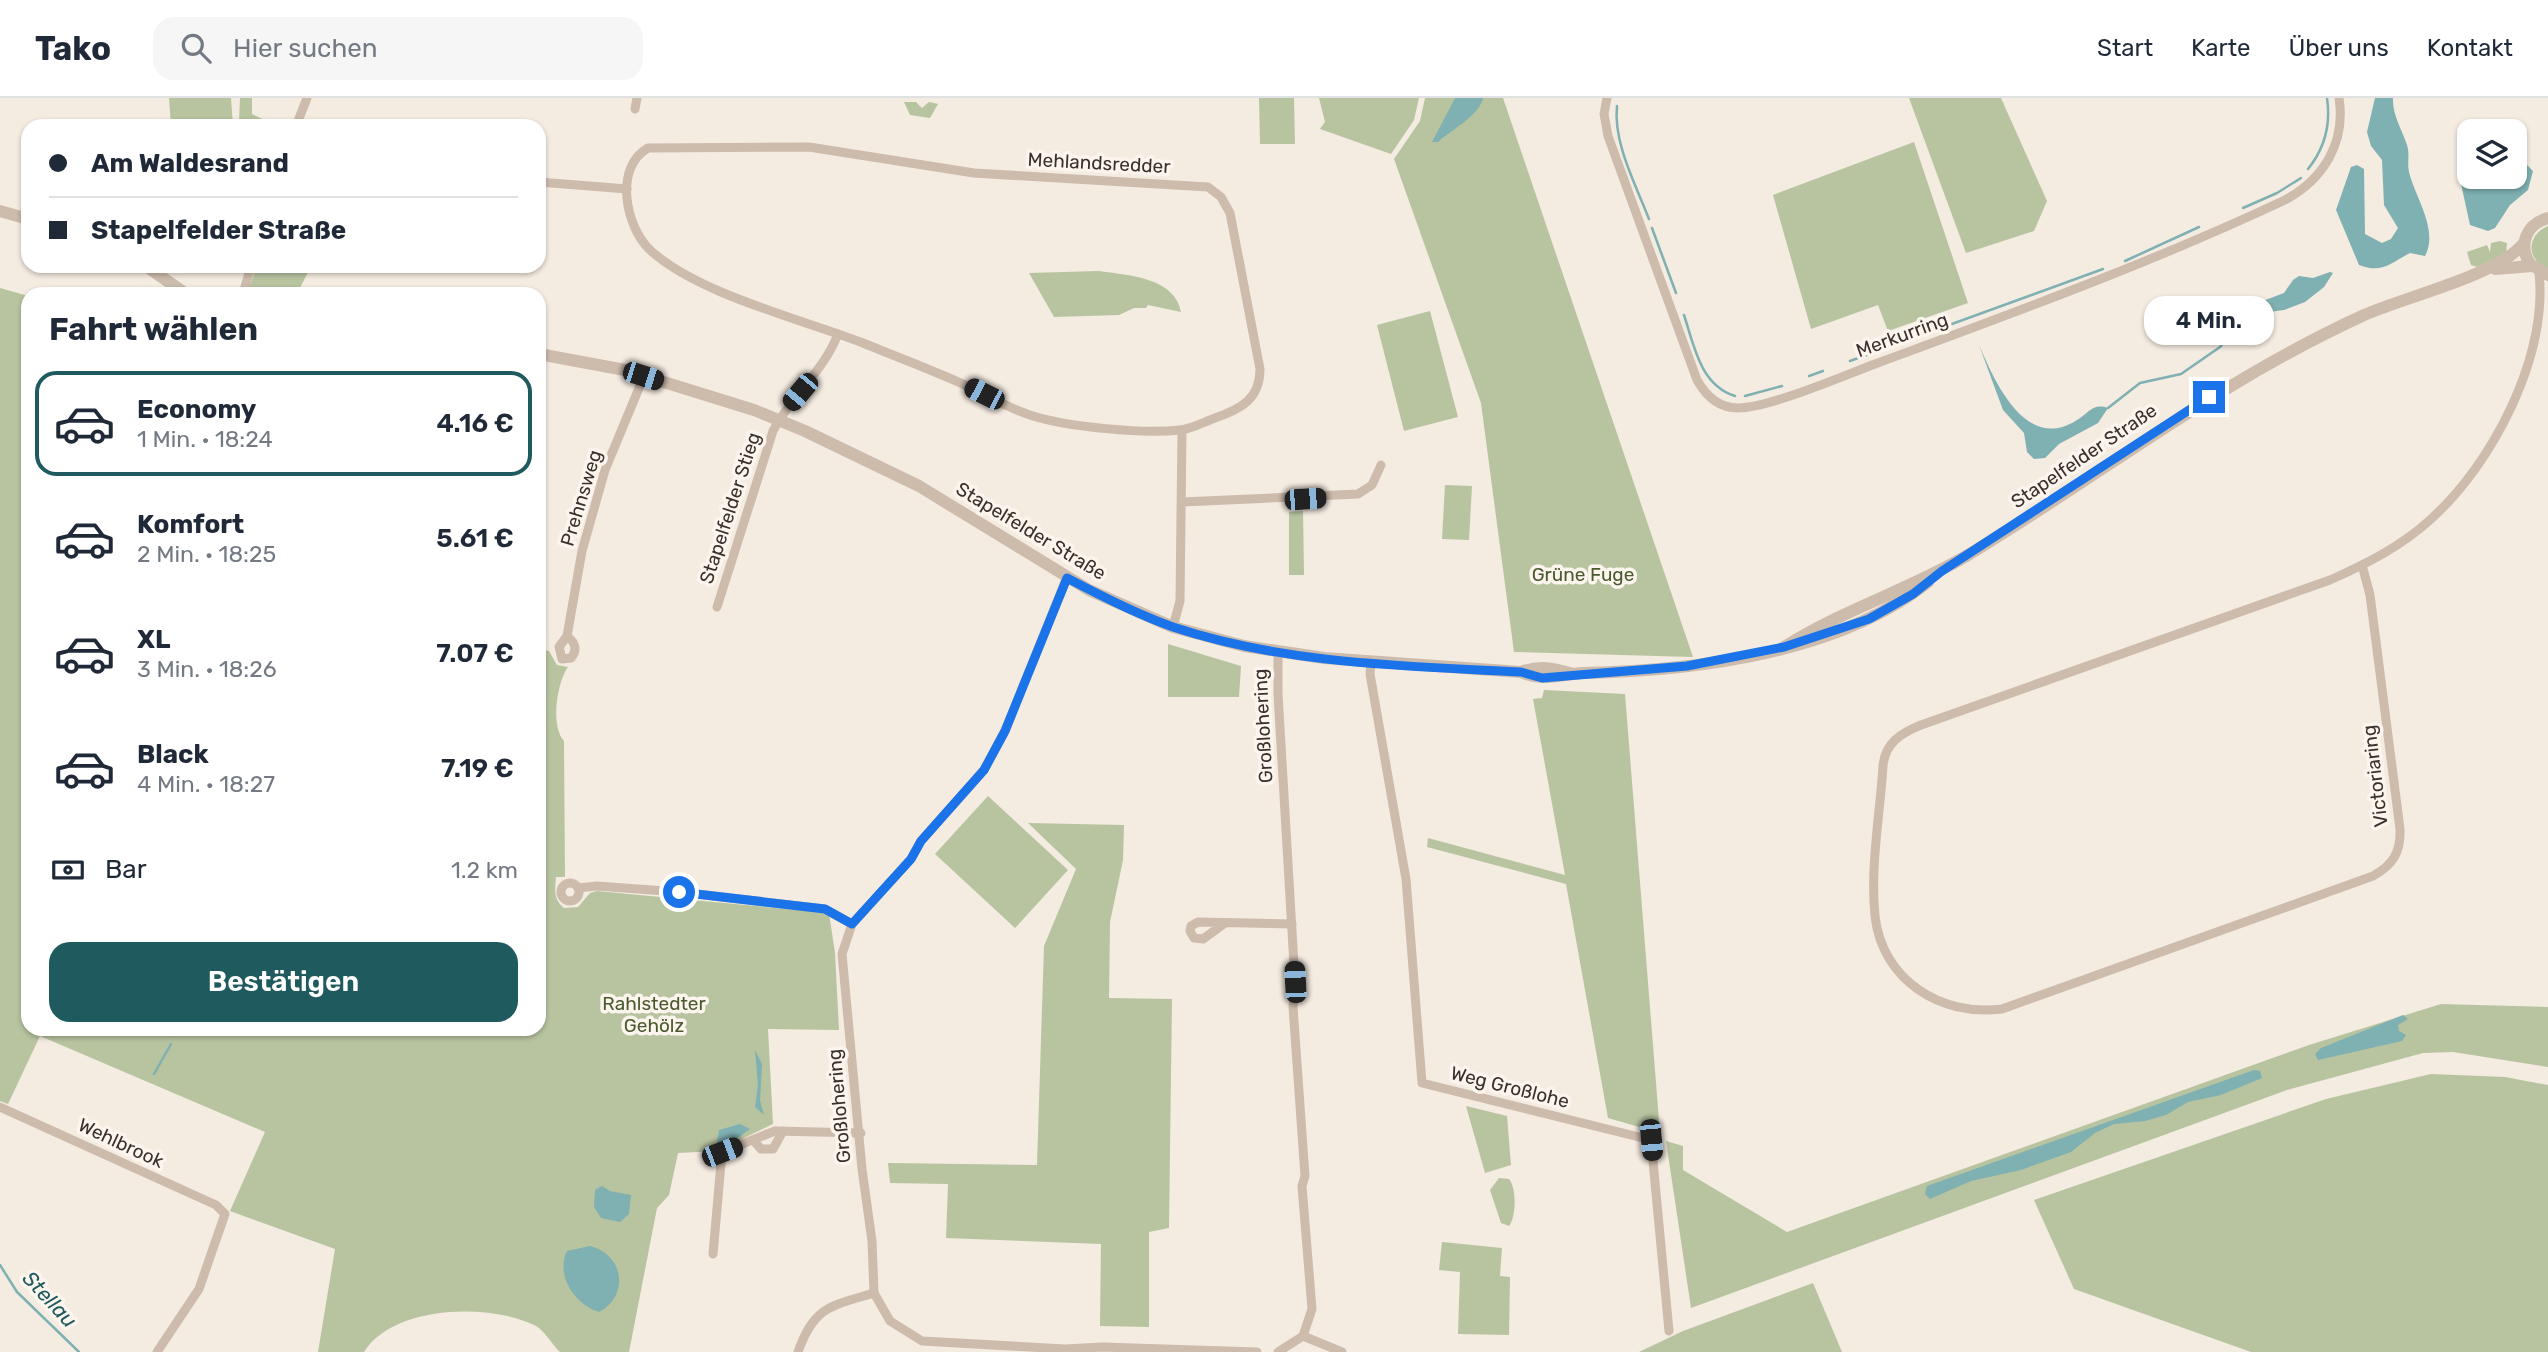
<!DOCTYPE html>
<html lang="de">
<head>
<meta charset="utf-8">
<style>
  :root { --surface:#fff; --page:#f6f6f7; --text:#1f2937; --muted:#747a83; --line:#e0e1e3; --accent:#1f5a5e }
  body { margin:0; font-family:Rubik,sans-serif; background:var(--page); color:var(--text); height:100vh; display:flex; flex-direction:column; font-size:26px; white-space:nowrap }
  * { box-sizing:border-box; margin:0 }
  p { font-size:23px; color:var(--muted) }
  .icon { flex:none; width:38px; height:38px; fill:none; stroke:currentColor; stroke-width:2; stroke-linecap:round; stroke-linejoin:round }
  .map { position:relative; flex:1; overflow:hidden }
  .panel { position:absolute; left:21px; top:189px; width:525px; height:749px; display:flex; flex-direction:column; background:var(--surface); border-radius:21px; box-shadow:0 2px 5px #0004 }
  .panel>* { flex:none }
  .top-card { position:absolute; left:21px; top:21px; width:525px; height:154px; border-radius:21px; box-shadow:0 2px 5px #0004; display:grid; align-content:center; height:154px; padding:0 28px; background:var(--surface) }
  .controls { position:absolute; left:2457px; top:21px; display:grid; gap:14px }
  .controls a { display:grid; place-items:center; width:70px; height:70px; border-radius:14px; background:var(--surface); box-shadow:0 2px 5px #0004; font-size:35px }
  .end { position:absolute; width:32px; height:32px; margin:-16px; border:9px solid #1a73e8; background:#fff; box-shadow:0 0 0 4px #fff }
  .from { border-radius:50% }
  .bubble { position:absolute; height:49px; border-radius:21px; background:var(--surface); box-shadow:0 2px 5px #0004; font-size:23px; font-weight:600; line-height:49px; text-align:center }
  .car { position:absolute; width:21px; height:42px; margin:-21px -10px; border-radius:9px; box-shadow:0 0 5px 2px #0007; background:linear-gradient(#222 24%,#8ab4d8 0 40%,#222 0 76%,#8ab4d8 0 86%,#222 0) }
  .top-card b { display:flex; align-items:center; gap:24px; height:66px; font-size:26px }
  .top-card b+b { border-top:2px solid var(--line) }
  .top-card i { width:18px; height:18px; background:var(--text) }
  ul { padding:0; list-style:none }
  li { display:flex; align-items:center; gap:21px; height:105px; margin:0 14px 10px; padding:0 14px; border:4px solid transparent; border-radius:21px }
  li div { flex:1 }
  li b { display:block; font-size:26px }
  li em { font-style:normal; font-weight:600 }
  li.active { border-color:var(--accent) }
  li>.icon { width:63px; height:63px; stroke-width:1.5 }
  h2 { padding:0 28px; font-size:32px; line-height:84px }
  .pay { display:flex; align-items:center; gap:18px; height:77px; padding:0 28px; font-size:26px }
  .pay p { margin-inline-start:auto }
  .primary-button { display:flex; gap:14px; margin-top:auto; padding:14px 28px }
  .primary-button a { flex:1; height:80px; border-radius:21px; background:var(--accent); color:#fff; font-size:28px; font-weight:600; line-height:80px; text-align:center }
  header { display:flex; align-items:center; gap:42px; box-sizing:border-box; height:98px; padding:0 35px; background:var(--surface); border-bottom:2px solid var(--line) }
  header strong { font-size:33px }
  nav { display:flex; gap:38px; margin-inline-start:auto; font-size:24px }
  .search { width:490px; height:63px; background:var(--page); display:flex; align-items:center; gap:18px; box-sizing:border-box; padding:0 24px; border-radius:21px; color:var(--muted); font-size:26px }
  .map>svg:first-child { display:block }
</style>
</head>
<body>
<header>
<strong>Tako</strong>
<div class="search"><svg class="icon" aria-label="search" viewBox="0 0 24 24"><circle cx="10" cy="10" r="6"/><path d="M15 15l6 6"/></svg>Hier suchen</div>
<nav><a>Start</a><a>Karte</a><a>Über uns</a><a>Kontakt</a></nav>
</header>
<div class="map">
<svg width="2548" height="1254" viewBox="0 0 2548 1254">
  <rect width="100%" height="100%" fill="#f4ebe1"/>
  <g fill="#b8c4a0">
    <path d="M169 0H231L233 28H171Z"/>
    <path d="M240 0H252V16L277 28H251L239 23Z"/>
    <path d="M1259 0H1294L1295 46H1260Z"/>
    <path d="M1319 0H1419L1414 22 1391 56 1320 31 1325 24Z"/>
    <path d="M1425 0H1503L1693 559 1514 554 1481 305 1394 61 1420 23Z"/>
    <path d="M1909 0H2001L2047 103 2034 133 1966 155Z"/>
    <path d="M904 4H916L922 10 929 4 938 6 930 20 910 17Z"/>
    <path d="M1914 44 1968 205 1888 233 1878 207 1811 231 1773 97Z"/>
    <path d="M2548 128V171C2526 162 2526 137 2548 128Z"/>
    <path d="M2500 143 2507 145 2506 156 2477 169 2471 167 2467 154 2487 147 2490 154 2491 145Z"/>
    <path d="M257 168H311L297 196H247Z"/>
    <path d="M1098 173C1127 177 1175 179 1181 214L1148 207 1146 210H1134L1119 217 1054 219 1029 175Z"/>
    <path d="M0 190 28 198V931H539V551L549 553 557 567 568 569C557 584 550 628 564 643L565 779H556C555 792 553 801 564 810L578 809 590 795 597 793 829 815 835 855 839 932 768 931 773 1026 717 1053 678 1055 669 1097 657 1110 629 1254H560C551 1246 545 1232 534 1227 489 1205 393 1207 364 1254H318L335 1151 230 1113 265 1034 40 938 8 1006 0 1003Z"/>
    <path d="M1430 213 1458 319 1404 333 1377 227Z"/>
    <path d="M1445 387 1472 388 1469 442 1442 441Z"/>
    <path d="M1303 413 1304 477H1289V414Z"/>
    <path d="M1168 546 1241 568 1239 599H1168Z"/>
    <path d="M1544 592 1625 596 1660 1035 1608 1020 1566 786 1427 749 1428 740 1565 777 1533 601 1542 600Z"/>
    <path d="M988 698 1068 772 1015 830 935 756Z"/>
    <path d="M1028 725 1124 727 1123 762 1110 824 1109 900 1172 901 1169 1130 1149 1134V1229L1100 1228 1101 1146 946 1140 948 1086 890 1085 888 1065 1037 1067 1044 848 1076 771Z"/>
    <path d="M2441 906 2548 909V969L2453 954 2423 955 2287 992 1691 1210 1666 1043 1683 1048V1072L1787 1134 2309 947Z"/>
    <path d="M2431 976 2505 979 2548 987V1254H2251L2074 1191 2034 1102 2326 1001Z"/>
    <path d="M1466 1008 1507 1018 1511 1067 1485 1075Z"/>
    <path d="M1499 1080 1509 1081C1517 1091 1516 1119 1509 1128L1501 1125 1490 1092Z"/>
    <path d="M1442 1144 1502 1150 1500 1178 1510 1179 1509 1237 1458 1236 1460 1174 1439 1172Z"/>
    <path d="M1813 1185 1842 1254H1639L1683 1233Z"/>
  </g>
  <g fill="#7fb0b2">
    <path d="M1455 0H1483C1479 18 1452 31 1438 44H1432Z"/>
    <path d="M2375 0H2393C2392 17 2402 31 2407 47 2410 56 2407 65 2409 74 2415 99 2439 132 2425 158L2410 155C2390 165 2383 176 2359 167L2336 112 2351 69 2357 67 2364 71 2365 136 2382 145 2391 141 2398 130 2384 107 2382 62 2371 48 2367 34Z"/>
    <path d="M2523 63 2533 73 2528 92 2510 107 2495 130 2488 133 2470 127 2458 72 2469 64V79H2515V64Z"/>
    <path d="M2330 174 2333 175 2324 189 2305 204 2284 212 2262 215 2237 228 2247 218 2252 207 2284 195 2293 182 2299 178 2313 180Z"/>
    <path d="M1979 247C1995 284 2027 358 2080 320 2090 313 2094 305 2108 310L2098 325 2059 346 2045 360 2034 361 2027 354 2024 335 2003 312Z"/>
    <path d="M2403 917 2408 921 2398 927 2399 933 2406 937 2402 943 2318 962 2315 956 2321 950Z"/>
    <path d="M755 952 762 966 760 1003 764 1017 755 1009 758 987Z"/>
    <path d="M2254 972 2260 973 2262 980 2221 997 2188 1004 2166 1017 2145 1023 2114 1026 2095 1035 2071 1054 2021 1072 1971 1083 1930 1101 1925 1096 1927 1088Z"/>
    <path d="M740 1026 750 1031 732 1044 716 1050 719 1032Z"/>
    <path d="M602 1088 610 1093 631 1097 629 1116 620 1124 601 1120 594 1109 595 1092Z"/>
    <path d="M590 1148C625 1157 629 1198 599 1214 575 1207 555 1177 567 1153Z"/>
  </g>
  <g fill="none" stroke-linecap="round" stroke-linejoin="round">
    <g stroke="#7fb0b2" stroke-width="2.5">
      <path d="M1617 8C1613 45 1636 87 1649 121"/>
      <path d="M2308 71C2325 50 2331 27 2327 0"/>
      <path d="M2243 110 2277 95 2301 80"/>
      <path d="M1652 130 1676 195"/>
      <path d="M2125 163 2199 129"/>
      <path d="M1684 217C1694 247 1700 287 1735 298"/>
      <path d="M1850 263 2103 171"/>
      <path d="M1809 278 1823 273"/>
      <path d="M1745 298 1782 288"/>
      <path d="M2108 310 2140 285 2181 276 2220 249 2237 228"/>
      <path d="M172 931 173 937"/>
      <path d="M154 976 171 946"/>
      <path d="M0 1167 17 1194 79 1254"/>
    </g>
    <g stroke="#cdbbac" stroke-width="9">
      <path d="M1607 0 1604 16 1608 38 1697 282C1706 298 1719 310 1738 310 1769 310 1843 278 1875 266 2013 215 2151 165 2285 102 2324 81 2346 44 2339 0"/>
      <path d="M635 11 637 0"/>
      <path d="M296 28 307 0"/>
      <path d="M809 49 974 75 1208 89 1221 99 1230 115 1260 271C1260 301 1241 311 1215 320 1204 324 1191 331 1180 332 1142 336 1069 329 1033 318 1009 311 988 297 965 287 932 272 897 259 863 245 801 221 698 196 650 152 625 128 614 69 648 50Z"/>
      <path d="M539 84 627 91"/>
      <path d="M243 196 251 168"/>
      <path d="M1182 404 1358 396 1372 387 1381 367"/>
      <path d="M2362 467 2370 497 2400 731C2401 754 2393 767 2373 778L2002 911C1941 919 1882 882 1875 818 1870 769 1880 716 1883 668 1885 645 1901 635 1921 627L2330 482C2366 466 2402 448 2431 421 2492 366 2548 260 2539 174"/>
      <path d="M1067 479 1005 633 984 672 921 743 911 761 852 826 842 856 862 1071 872 1143 874 1195 890 1223 922 1243 1065 1251 1102 1249 1257 1254"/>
      <path d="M717 509 773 333C791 298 824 273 838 236"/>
      <path d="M1173 529 1180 503 1182 332"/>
      <path d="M567 538C575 544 578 552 571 560L562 561 559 549 567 538 582 453 605 372 644 278"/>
      <path d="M1278 554V596L1295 884 1293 909 1305 1078 1302 1088 1312 1211 1303 1238 1278 1254"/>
      <path d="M1371 564 1370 576 1406 781 1422 985 1651 1042 1669 1233"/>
      <circle cx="570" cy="794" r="9"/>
      <path d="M578 790 597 788 679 794 825 811 852 826"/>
      <path d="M1225 825 1203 841 1194 840 1190 833 1191 828 1198 824 1292 826"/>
      <path d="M0 1009 216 1107 225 1116 199 1191 157 1254"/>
      <path d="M753 1042 761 1051H773L783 1033"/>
      <path d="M713 1156 722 1054 775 1033 861 1035"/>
      <path d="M1303 1238 1342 1254"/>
      <path d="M798 1254C814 1208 831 1208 874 1195"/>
    </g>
    <g stroke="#cdbbac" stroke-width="12">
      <path d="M0 113 28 121"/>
      <path d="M2548 120C2526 126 2518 147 2530 166L2548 177"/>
      <path d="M146 168 186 196"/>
      <path d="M2495 171 2532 168"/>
      <path d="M539 256 625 272 754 312 805 333 919 388 1089 492 1173 529 1244 548 1324 560 1521 574C1539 567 1554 570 1573 576"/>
      <path d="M1784 549C1842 512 1909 492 1968 457 2102 376 2218 284 2362 218 2403 199 2498 178 2524 145"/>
      <path d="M1521 574C1542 584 1561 576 1583 575 1694 573 1839 555 1928 484"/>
    </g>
  </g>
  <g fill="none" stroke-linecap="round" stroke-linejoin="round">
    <path stroke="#1a73e8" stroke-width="9" d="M679 794 825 811 852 826 911 761 921 743 984 672 1005 633 1067 480C1101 498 1136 516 1173 529 1284 566 1405 568 1521 574L1542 580 1687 568 1784 549 1869 521 1913 496 1942 473 2209 299"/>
  </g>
  <g text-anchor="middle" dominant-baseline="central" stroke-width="7" stroke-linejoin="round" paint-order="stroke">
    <g font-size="19" fill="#3b302b" stroke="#fbf5ee">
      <text transform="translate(1099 65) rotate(3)">Mehlandsredder</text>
      <text transform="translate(1902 237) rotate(-20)">Merkurring</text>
      <text transform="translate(2084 358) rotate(-34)">Stapelfelder Straße</text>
      <text transform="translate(581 400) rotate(-73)">Prehnsweg</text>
      <text transform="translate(730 410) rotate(-72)">Stapelfelder Stieg</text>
      <text transform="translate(1031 433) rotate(31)">Stapelfelder Straße</text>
      <text transform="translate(1263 628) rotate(-93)">Großlohering</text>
      <text transform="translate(2375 678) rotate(-97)">Victoriaring</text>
      <text transform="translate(1510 989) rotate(14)">Weg Großlohe</text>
      <text transform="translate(839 1008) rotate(-95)">Großlohering</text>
      <text transform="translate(121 1045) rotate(25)">Wehlbrook</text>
    </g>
    <g font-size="19" fill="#4a5a2e" stroke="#fbf5ee">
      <text x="1583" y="476">Grüne Fuge</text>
      <text x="654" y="905">Rahlstedter<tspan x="654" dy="22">Gehölz</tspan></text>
    </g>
    <g font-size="21" font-style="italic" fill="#1f5a5e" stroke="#fbf5ee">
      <text transform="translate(50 1201) rotate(47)">Stellau</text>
    </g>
  </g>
</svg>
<div class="controls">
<a><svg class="icon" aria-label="layers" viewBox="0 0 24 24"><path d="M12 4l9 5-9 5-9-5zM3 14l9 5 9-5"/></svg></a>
</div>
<i class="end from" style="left:679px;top:794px"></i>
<i class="end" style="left:2209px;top:299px"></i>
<div class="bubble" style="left:2144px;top:198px;width:130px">4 Min.</div>
<i class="car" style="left:643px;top:278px;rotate:108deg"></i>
<i class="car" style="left:800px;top:294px;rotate:220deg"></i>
<i class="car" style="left:984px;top:296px;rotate:297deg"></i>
<i class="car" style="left:1305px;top:401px;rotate:86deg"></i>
<i class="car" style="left:1295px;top:884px;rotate:357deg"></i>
<i class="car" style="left:1651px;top:1042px;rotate:175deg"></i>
<i class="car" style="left:722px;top:1054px;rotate:69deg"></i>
<div class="top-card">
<b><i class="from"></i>Am Waldesrand</b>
<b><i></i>Stapelfelder Straße</b>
</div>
<section class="panel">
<h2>Fahrt wählen</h2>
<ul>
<li class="active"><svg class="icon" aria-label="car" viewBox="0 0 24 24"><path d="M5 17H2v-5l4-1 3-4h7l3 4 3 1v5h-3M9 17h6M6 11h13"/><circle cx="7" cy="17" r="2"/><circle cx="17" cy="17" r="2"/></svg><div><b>Economy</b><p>1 Min. · 18:24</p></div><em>4.16 €</em></li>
<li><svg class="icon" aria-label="car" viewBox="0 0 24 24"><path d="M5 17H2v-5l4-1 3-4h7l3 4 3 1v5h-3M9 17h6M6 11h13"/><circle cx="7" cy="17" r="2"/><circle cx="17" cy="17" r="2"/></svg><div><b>Komfort</b><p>2 Min. · 18:25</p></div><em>5.61 €</em></li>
<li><svg class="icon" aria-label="car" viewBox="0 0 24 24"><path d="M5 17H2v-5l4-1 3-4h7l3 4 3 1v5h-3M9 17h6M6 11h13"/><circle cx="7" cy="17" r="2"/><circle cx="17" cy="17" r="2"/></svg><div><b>XL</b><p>3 Min. · 18:26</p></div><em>7.07 €</em></li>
<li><svg class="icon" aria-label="car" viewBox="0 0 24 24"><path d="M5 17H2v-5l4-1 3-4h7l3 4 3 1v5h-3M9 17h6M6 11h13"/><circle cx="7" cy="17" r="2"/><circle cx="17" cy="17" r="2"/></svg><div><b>Black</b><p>4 Min. · 18:27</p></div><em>7.19 €</em></li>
</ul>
<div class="pay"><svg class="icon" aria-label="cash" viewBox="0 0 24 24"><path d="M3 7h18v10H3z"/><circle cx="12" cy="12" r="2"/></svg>Bar<p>1.2 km</p></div>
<div class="primary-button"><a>Bestätigen</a></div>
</section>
</div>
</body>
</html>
